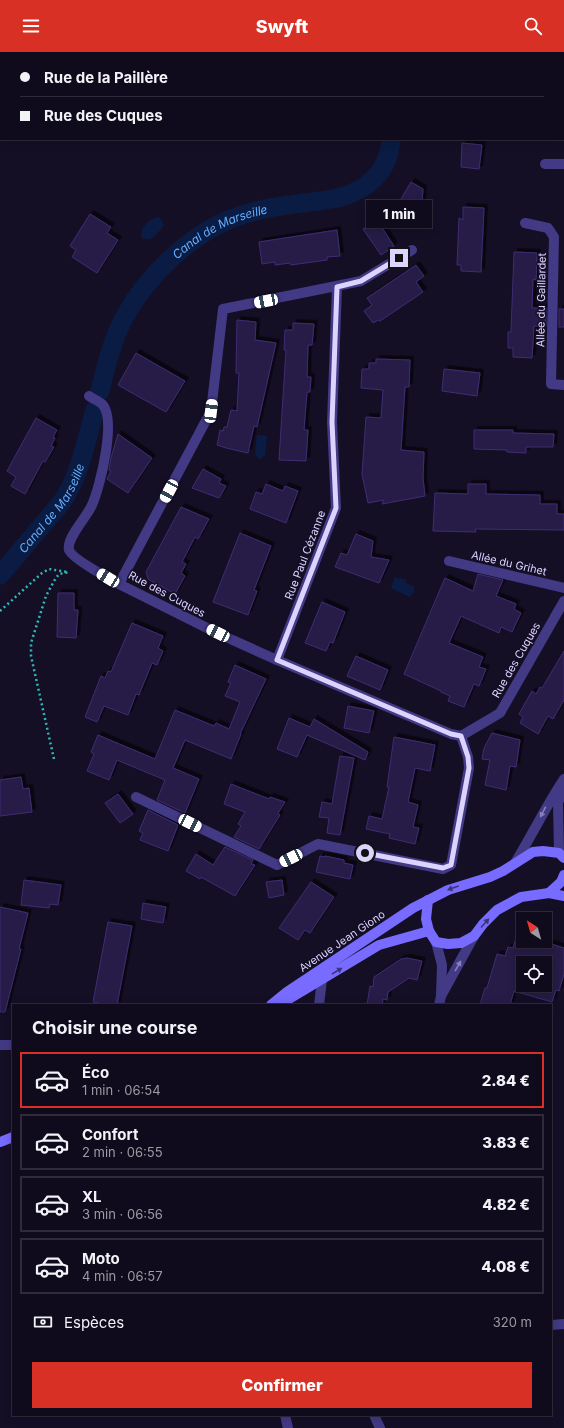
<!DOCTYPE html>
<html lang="fr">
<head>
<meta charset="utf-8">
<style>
  :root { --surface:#100b1c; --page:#191425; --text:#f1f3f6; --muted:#9c9ba3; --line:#302b3b; --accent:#d93025 }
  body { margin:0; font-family:Inter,sans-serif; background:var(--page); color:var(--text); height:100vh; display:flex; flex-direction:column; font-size:15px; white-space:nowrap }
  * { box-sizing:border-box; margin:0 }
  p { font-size:13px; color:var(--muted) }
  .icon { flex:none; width:22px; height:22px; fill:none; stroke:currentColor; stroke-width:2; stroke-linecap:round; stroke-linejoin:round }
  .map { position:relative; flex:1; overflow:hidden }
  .sheet { position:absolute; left:12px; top:952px; width:540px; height:412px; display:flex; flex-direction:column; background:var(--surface); border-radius:0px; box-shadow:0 2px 10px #0003,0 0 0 1px var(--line) }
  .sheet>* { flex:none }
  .top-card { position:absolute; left:0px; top:0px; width:564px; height:88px; box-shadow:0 2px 10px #0003,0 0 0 1px var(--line); display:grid; align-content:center; height:88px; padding:0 20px; background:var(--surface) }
  .needle { width:26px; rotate:323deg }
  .controls { position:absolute; left:516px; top:860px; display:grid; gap:8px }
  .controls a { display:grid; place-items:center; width:36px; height:36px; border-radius:0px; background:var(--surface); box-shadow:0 2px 10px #0003,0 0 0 1px var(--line); font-size:20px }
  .end { position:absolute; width:18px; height:18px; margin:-9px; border:5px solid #dcd4ff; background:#111; box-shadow:0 0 0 2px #111 }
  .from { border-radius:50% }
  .bubble { position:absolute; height:28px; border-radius:0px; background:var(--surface); box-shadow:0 2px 10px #0003,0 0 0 1px var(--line); font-size:13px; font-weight:800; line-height:28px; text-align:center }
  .car { position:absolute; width:12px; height:24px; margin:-12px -6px; border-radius:5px; box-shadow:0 0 3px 1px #0007; background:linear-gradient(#fff 24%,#345 0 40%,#fff 0 76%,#345 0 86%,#fff 0) }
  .top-card b { display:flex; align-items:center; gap:14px; height:38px; font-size:15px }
  .top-card b+b { border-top:1px solid var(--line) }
  .top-card i { width:10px; height:10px; background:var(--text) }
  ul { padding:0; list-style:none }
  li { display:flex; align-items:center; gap:12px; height:56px; margin:0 8px 6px; padding:0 12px; border:2px solid var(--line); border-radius:0px }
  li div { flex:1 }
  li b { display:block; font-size:15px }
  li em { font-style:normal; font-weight:800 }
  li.selected { border-color:var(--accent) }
  li>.icon { width:36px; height:36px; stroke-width:1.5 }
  h2 { padding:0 20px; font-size:18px; line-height:48px }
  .pay { display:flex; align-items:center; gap:10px; height:44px; padding:0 20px; font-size:15px }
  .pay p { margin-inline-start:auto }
  .button { display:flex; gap:8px; margin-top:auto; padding:8px 20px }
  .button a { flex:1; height:46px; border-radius:0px; background:var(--accent); color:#fff; font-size:16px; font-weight:800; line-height:46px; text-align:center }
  header { display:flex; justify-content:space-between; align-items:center; height:52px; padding:0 20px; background:var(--accent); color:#fff; font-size:18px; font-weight:800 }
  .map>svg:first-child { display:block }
</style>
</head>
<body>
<header><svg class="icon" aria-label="menu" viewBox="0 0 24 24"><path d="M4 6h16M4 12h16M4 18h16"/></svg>Swyft<svg class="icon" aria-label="search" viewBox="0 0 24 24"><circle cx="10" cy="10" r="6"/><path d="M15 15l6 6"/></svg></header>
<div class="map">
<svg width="564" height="1376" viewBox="0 0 564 1376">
  <defs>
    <filter id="shadow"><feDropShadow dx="3.5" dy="-3.5" stdDeviation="0" flood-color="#0009"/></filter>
  </defs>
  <rect width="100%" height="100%" fill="#150f26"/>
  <path fill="#123030" d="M77 0H270L79 1Z"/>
  <g fill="#0a1c44">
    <path d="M159 165 164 172 163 175C157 181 152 191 142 186 138 176 150 166 159 165Z"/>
    <path d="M257 383 267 384 265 403 261 407H259L255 402Z"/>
    <path d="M395 525 406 528V531L414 535V540L410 545 391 536Z"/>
  </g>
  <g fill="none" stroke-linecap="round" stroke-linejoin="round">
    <g stroke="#0a1c44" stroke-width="19">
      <path d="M347 0 348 1"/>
      <path id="s1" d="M100 339C106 314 112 288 125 264 148 223 193 179 239 164 270 153 305 152 338 146 368 138 389 120 391 87"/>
      <path id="s2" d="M0 523 62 450C80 423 86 389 95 358"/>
    </g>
  </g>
  <g fill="#271b47" stroke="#3f2d73" fill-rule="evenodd" filter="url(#shadow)">
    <path d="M462 91 482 93 479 117 461 115Z"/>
    <path d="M411 130 423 137 421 165 398 152Z"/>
    <path d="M463 155 484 156 481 220 461 219V213H457L459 166 463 168Z"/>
    <path d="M90 162 111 175 107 181 118 188 97 221 72 205 76 198 70 194Z"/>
    <path d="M377 168 394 194 381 203 363 177Z"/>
    <path d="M337 178 340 204 327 205V208L291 213 290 211 275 213V210L262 212 259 190Z"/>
    <path d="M514 200 537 201 536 228 533 227 532 256H546V274H534L532 306 513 305V296H508V280H511Z"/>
    <path d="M416 213 424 224 416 230 423 240 380 269 378 268 373 271 364 259 372 253 367 246Z"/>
    <rect x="559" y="257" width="5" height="18"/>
    <path d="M237 268 256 270 255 288 276 291 257 375 254 374 248 401 226 396 217 393 220 378 223 379 224 375H227L231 358 237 359 239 321H236Z"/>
    <path d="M293 271 314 272 312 293H308L307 325H311L310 340H307L304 378H308L306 409 279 408 286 298H284L285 278H293Z"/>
    <path d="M136 301 185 329 166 360 118 333Z"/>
    <path d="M376 307 410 308 409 335H405L401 398 424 400 423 426 425 444 382 452 384 448 368 451 362 422 366 365 381 366 383 338 361 336 362 317H369V311H376Z"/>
    <path d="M444 317 480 321 477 344 442 339Z"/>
    <path d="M36 366 57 378 53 385 55 386 51 394 54 395 45 410 43 409 25 442 11 434 16 425 7 419Z"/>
    <path d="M474 378H513V381L554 382 553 395H526V401L507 400V398L474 397Z"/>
    <path d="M118 382 152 406 128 441 107 427 111 419 109 418 111 406Z"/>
    <path d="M203 417 221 427 219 431 226 434 219 446 192 436Z"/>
    <path d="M266 432 283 439 285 434 298 439 286 471 250 457 256 440 262 442Z"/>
    <path d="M468 432H486V442L540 443V452H557V462H564V478L475 477 476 480 433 479 435 441 468 442Z"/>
    <path d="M181 455 209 467 198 487 195 485 182 510 186 512 181 521 185 524 175 542 148 527 146 520Z"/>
    <path d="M240 481 271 494 254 538 257 539 248 563 213 550Z"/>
    <path d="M356 482 373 489 371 505 389 508 379 531 335 515 341 501 347 503Z"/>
    <path d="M478 522 503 528 496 544 516 552 514 557 521 561 512 580 501 575 499 581 461 564 449 591 483 605 479 615 486 617 479 634 474 632 464 655 448 649 450 644 441 640V639L404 622 445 526 473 539Z"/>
    <path d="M58 541H74V558H78L76 586 57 585Z"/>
    <path d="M322 550 345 560 333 591 330 590 326 599 305 591Z"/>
    <path d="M132 571 163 584 158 596 163 599 157 613 152 611 139 643 136 642 128 663 104 654 97 670 85 665 101 624 105 626 108 619 111 620Z"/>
    <path d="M564 599V648L553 667 548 664 538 682 520 671 523 665 519 662 532 639 536 642 540 635 542 636Z"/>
    <path d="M356 604 388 618 380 638 347 624Z"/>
    <path d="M235 613 266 627 240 682H241L231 707 185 688 173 716 199 727 185 761 157 748 165 728 117 708 109 728 87 719 94 702 91 700 98 683 155 707 175 658 214 674 216 671 229 677 240 650 225 644 231 631 228 630Z"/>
    <path d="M348 654 374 659 369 681 344 676Z"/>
    <path d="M289 666 310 675 314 667 368 700 365 708 307 683 297 705 277 697Z"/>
    <path d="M492 681 520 688 516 715 510 714 506 738 485 733 490 708 482 707 484 696Z"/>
    <path d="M394 685 435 693 430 719 415 716 408 750 418 753 413 775 419 776 415 792 389 786 390 782 366 777 369 764 382 767 389 735H387Z"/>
    <path d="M340 704 354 706 340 783 327 781 329 766 319 765 322 750 332 752Z"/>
    <path d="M21 725 23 737 29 736 32 760 0 764V728Z"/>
    <path d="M231 732 269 747 270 745 285 750 278 761 280 763 259 797 234 785 241 774 238 772 245 760 224 752Z"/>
    <path d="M118 742 133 762 120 771 105 751Z"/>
    <path d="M148 758 178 773 168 799 140 788 143 781 139 779Z"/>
    <path d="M225 795 253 808 251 812 255 813 235 844 201 825 200 827 186 819 196 802 213 813Z"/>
    <path d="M320 804 325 805V804L344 808V811L353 813 350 827 316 820Z"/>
    <path d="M24 828 61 833 58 853 50 852 49 856 21 853Z"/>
    <path d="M282 828 284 843 269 846 266 830Z"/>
    <path d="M311 830 334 845 310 881 305 878 298 888 279 876Z"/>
    <path d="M143 851 166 855 163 871 141 867Z"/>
    <path d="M0 855 28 861 19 897H21L5 960H0Z"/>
    <path d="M108 870 132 874 117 953H107L93 950Z"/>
    <path d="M515 889H542L564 896V922L559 939 556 938 552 950 514 939 510 953H480L485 936H487L497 902 505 904 508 895 513 896ZM523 911H545V933H523Z"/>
    <path d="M407 906 422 909 417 928 409 926 388 940 387 948 383 947 382 953H367L370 934 373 935 374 925 401 907Z"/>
  </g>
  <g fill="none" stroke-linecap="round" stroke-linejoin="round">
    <g stroke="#2fb8b8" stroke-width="2.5" stroke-dasharray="2 3" stroke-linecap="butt">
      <path d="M339 1 340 0"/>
      <path d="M0 559 42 521 49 517 67 520"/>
      <path d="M54 707 31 604V591L46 544 54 529 59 522 70 520"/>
    </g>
    <g stroke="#423a85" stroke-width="10">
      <path d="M545 112H564"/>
      <path d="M525 171 548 176 554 185 551 332 564 333"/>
      <path d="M412 198 361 229 223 257 211 359 119 532 217 581 277 608 451 682 461 684"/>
      <path d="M89 344C93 347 99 349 102 352 117 367 100 435 92 453 87 465 66 486 69 498 72 507 110 527 119 532"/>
      <path d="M449 509 564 536"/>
      <path d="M277 608 336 456 332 370 337 235"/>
      <path d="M136 745 277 813 318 792 443 817 451 813 469 716 468 705 461 684 500 661 564 549"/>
      <path d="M559 801 558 751 564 736"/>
      <path d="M515 811C532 783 546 754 564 727"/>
      <path d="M436 890 442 913 441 944 439 953"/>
      <path d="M441 944 474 884"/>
      <path d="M319 953 322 928"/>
      <path d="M0 993H13"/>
      <path d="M551 1273 564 1272"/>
      <path d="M285 1363 288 1376"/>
      <path d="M374 1363 380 1376"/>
    </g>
    <g stroke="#786bff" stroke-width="10">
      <path d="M549 841 561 830 564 823"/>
      <path d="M428 848 426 867 429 879"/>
      <path d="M271 953 287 940 413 856 448 838 490 825 503 819 533 800 543 799 559 801 564 806"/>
      <path d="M279 953 379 893 429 879 436 890 448 892 461 891 474 884 483 872 497 858 521 845 549 841 564 844"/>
      <path d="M0 1090 13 1085"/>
    </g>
  </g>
  <defs><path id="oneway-solid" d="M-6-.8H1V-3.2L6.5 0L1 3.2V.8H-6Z"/></defs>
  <g fill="#877fbc">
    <use href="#oneway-solid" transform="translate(543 760) rotate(117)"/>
    <use href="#oneway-solid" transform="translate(458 914) rotate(-60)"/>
  </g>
  <g fill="#3d347d">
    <use href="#oneway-solid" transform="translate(453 836) rotate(160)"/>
    <use href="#oneway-solid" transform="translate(485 871) rotate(-48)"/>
    <use href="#oneway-solid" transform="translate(337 919) rotate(-31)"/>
  </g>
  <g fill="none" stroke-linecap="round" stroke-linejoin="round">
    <path stroke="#dcd4ff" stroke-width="5" d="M365 801 443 816 451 813 469 716 468 705 461 684 451 682 277 608 336 456 332 370 337 235 361 229 399 206"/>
  </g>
  <g text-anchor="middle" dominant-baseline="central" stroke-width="3" stroke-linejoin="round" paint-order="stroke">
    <g font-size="11" fill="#dcd4ff" stroke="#150f26">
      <text transform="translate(541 248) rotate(-89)">Allée du Gaillardet</text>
      <text transform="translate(305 503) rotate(-69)">Rue Paul Cézanne</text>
      <text transform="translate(509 511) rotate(13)">Allée du Grihet</text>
      <text transform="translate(167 542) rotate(28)">Rue des Cuques</text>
      <text transform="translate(516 608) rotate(-60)">Rue des Cuques</text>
      <text transform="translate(342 889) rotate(-34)">Avenue Jean Giono</text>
    </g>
    <g font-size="12" font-style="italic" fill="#62adff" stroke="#150f26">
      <text stroke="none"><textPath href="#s1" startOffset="210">Canal de Marseille</textPath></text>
      <text stroke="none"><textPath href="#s2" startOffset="85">Canal de Marseille</textPath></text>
    </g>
  </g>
</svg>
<div class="controls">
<a><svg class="needle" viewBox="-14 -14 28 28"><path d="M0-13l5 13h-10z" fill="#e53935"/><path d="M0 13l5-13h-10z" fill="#9c9ba3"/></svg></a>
<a><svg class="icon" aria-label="locate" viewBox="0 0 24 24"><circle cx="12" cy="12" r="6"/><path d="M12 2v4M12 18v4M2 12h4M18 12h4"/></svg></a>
</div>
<i class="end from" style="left:365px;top:801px"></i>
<i class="end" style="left:399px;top:206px"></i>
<div class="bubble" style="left:366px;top:148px;width:66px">1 min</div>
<i class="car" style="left:266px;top:249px;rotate:259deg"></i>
<i class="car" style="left:211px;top:359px;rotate:7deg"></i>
<i class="car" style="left:169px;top:439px;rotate:208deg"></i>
<i class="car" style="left:108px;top:526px;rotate:301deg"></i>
<i class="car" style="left:218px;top:581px;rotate:296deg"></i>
<i class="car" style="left:190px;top:771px;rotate:116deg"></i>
<i class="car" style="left:291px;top:806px;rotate:243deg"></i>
<div class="top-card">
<b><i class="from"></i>Rue de la Paillère</b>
<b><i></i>Rue des Cuques</b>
</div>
<section class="sheet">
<h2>Choisir une course</h2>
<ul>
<li class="selected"><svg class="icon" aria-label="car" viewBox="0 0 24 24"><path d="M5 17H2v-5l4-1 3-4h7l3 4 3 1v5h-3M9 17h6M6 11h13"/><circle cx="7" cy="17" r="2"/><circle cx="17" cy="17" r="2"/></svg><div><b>Éco</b><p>1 min · 06:54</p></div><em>2.84 €</em></li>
<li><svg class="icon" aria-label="car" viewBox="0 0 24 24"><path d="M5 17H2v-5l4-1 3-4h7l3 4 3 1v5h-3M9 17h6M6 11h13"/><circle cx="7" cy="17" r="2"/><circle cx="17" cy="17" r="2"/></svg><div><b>Confort</b><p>2 min · 06:55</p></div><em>3.83 €</em></li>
<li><svg class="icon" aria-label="car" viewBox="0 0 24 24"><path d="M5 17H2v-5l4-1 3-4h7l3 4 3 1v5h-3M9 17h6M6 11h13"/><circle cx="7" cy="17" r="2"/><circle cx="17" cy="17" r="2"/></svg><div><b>XL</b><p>3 min · 06:56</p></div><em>4.82 €</em></li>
<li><svg class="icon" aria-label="car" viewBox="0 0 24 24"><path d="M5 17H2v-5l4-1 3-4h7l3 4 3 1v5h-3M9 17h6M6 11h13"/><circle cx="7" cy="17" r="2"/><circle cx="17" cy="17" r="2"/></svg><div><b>Moto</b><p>4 min · 06:57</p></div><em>4.08 €</em></li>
</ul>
<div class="pay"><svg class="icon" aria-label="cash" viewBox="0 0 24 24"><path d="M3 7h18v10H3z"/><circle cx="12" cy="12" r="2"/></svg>Espèces<p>320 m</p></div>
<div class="button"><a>Confirmer</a></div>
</section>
</div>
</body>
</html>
